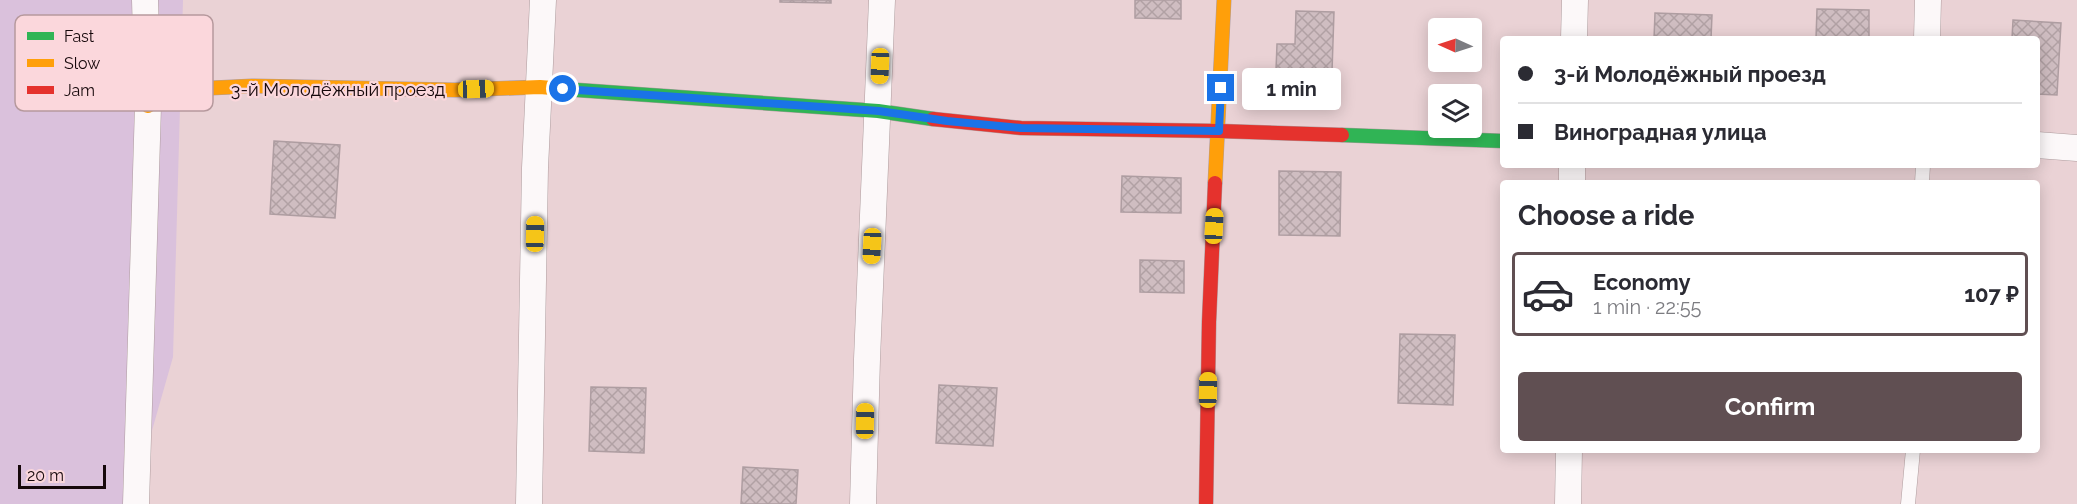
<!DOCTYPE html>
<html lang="en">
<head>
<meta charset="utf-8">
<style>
  :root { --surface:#fff; --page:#f2f2f3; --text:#2b2b33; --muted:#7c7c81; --line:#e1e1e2; --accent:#604f52 }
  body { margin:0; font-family:Raleway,sans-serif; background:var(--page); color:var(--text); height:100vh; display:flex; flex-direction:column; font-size:22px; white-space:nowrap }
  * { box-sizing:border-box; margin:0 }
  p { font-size:20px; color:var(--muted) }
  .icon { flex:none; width:33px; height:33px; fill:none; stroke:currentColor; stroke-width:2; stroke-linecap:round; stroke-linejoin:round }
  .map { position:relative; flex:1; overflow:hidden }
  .details { position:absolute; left:1500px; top:180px; width:540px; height:273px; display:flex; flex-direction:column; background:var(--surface); border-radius:6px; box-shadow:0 3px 15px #0003 }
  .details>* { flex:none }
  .hud { position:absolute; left:1500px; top:36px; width:540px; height:132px; border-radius:6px; box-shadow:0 3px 15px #0003; display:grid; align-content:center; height:132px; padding:0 18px; background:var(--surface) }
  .needle { width:39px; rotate:273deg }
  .controls { position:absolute; left:1428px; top:18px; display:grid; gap:12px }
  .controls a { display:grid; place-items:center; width:54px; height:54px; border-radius:6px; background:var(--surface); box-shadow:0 3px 15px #0003; font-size:30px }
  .scale { position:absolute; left:18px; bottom:15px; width:88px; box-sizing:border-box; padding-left:6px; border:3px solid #16080b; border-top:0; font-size:16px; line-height:21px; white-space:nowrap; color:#16080b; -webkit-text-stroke:4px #fbd7dc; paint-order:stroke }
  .end { position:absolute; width:27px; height:27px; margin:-14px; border:8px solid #1a73e8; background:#fff; box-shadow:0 0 0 3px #fff }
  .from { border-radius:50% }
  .bubble { position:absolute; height:42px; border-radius:6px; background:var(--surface); box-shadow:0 3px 15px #0003; font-size:20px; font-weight:700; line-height:42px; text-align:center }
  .car { position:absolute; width:18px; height:36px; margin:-18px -9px; border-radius:8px; box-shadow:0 0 4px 2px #0007; background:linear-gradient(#f5c518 24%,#345 0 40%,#f5c518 0 76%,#345 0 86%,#f5c518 0) }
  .hud b { display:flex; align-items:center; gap:21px; height:57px; font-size:22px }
  .hud b+b { border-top:2px solid var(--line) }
  .hud i { width:15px; height:15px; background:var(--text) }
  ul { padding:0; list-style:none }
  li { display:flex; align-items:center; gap:18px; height:84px; margin:0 12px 9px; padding:0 6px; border:3px solid transparent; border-radius:6px }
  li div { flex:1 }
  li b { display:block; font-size:22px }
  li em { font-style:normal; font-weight:700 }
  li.selected { border-color:var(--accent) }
  li>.icon { width:54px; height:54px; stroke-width:1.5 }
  h2 { padding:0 18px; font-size:27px; line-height:72px }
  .action { display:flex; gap:12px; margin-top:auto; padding:12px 18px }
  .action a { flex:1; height:69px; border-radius:6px; background:var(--accent); color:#fff; font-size:24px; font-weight:700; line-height:69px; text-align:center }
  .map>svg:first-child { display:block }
</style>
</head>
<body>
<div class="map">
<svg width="2077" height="504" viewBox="0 0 2077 504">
  <defs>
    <pattern id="building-cross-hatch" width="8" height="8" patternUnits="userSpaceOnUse" patternTransform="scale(1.5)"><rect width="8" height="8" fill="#cfbdc1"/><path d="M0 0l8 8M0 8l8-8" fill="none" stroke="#b1a1a4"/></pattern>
  </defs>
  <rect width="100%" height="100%" fill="#ead2d5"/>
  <path fill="#dac1dc" d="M0 0H183L173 357 131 504H0Z"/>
  <g fill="url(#building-cross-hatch)" stroke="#ae9da1" stroke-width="1.5">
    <path d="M780 0H831V3L780 2Z"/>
    <path d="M1135 0H1181V19L1135 18Z"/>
    <path d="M1817 9 1869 10V39H1816Z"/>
    <path d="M1296 11 1334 12 1332 72 1276 70 1277 44H1295Z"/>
    <path d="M1655 13 1712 15 1711 39H1654Z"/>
    <path d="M2013 20 2061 23 2057 95 2037 94V39H2012Z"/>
    <path d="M274 141 340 145 335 218 270 214Z"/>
    <path d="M1279 171 1341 172 1340 236 1279 235Z"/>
    <path d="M1122 176 1181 178V213L1121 212Z"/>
    <path d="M1140 260 1184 261V293L1140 292Z"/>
    <path d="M1400 334 1455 335 1453 405 1398 403Z"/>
    <path d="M939 385 997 388 993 446 936 443Z"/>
    <path d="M591 387 646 388 644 453 589 451Z"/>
    <path d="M743 467 798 470 796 504H741Z"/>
  </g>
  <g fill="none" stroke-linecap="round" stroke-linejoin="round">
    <g stroke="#ae9c9e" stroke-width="15">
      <g id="lane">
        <path d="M1922 183 1923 165"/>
        <path d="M1908 504 1913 450"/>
      </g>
    </g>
    <g stroke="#ae9c9e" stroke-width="27">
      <g id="street">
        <path d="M1574 39 1575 0"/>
        <path d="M1927 39 1928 0"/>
        <path d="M2037 145 2077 148"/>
        <path d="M1572 183V165"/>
        <path d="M136 504 148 106 145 0"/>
        <path d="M529 504 535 168 543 0"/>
        <path d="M863 504 867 359 882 0"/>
        <path d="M1568 504 1569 450"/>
      </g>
    </g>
    <g stroke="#ae9c9e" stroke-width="15">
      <g id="fast">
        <path d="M563 89 878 111 933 119"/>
        <path d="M1342 135 1503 141"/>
      </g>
    </g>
    <g stroke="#ae9c9e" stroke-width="15">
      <g id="slow">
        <path d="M148 106 166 95 191 89 252 86 455 90 540 87 563 89"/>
        <path d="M1215 183 1224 0"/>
      </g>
    </g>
    <g stroke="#ae9c9e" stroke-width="15">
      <g id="jam">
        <path d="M933 119 1021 128 1219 131 1342 135"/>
        <path d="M1206 504 1209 322 1215 183"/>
      </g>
    </g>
    <use href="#lane" stroke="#fcf8f9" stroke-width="14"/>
    <use href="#street" stroke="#fcf8f9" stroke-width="26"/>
    <use href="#fast" stroke="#30b455" stroke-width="14"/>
    <use href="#slow" stroke="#ff9f0a" stroke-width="14"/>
    <use href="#jam" stroke="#e5322d" stroke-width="14"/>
  </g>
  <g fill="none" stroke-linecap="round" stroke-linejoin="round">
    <path stroke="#1a73e8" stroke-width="8" d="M563 89 879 111 947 121 1021 128 1219 131 1221 88"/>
  </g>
  <g text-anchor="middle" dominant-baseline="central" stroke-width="4.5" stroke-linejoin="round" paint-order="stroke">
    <g font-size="18" fill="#16080b" stroke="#fbd7dc">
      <text x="338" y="89">3-й Молодёжный проезд</text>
    </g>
  </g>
  <rect x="15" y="15" width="198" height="96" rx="9" fill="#fbd7dc" stroke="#b6999d" stroke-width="1.5"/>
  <rect x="27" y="32" width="27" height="8" fill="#30b455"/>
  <rect x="27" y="59" width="27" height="8" fill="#ff9f0a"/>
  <rect x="27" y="86" width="27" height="8" fill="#e5322d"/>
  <g font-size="16" fill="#16080b">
    <text x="64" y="42">Fast</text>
    <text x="64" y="69">Slow</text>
    <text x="64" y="96">Jam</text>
  </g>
</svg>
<div class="controls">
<a><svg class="needle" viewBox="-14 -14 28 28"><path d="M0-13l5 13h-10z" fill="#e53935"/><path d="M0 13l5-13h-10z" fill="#7c7c81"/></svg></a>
<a><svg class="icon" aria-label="layers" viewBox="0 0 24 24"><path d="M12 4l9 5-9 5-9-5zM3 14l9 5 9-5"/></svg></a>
</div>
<div class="scale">20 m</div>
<i class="end from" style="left:563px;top:89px"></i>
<i class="end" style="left:1221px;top:88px"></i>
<div class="bubble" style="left:1242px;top:68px;width:99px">1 min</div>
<i class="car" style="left:880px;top:66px;rotate:182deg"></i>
<i class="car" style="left:476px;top:89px;rotate:88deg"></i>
<i class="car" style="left:1214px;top:226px;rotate:3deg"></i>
<i class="car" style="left:535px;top:234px;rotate:1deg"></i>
<i class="car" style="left:872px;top:246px;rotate:183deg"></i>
<i class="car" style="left:1208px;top:390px;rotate:1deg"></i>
<i class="car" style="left:865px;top:421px;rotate:1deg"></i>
<div class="hud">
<b><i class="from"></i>3-й Молодёжный проезд</b>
<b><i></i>Виноградная улица</b>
</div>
<section class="details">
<h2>Choose a ride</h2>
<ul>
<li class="selected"><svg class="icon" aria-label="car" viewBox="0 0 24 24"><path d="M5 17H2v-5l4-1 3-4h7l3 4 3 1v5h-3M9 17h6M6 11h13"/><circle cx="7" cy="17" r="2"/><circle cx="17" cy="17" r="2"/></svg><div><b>Economy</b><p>1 min · 22:55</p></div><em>107 ₽</em></li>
</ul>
<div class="action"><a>Confirm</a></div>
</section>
</div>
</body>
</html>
